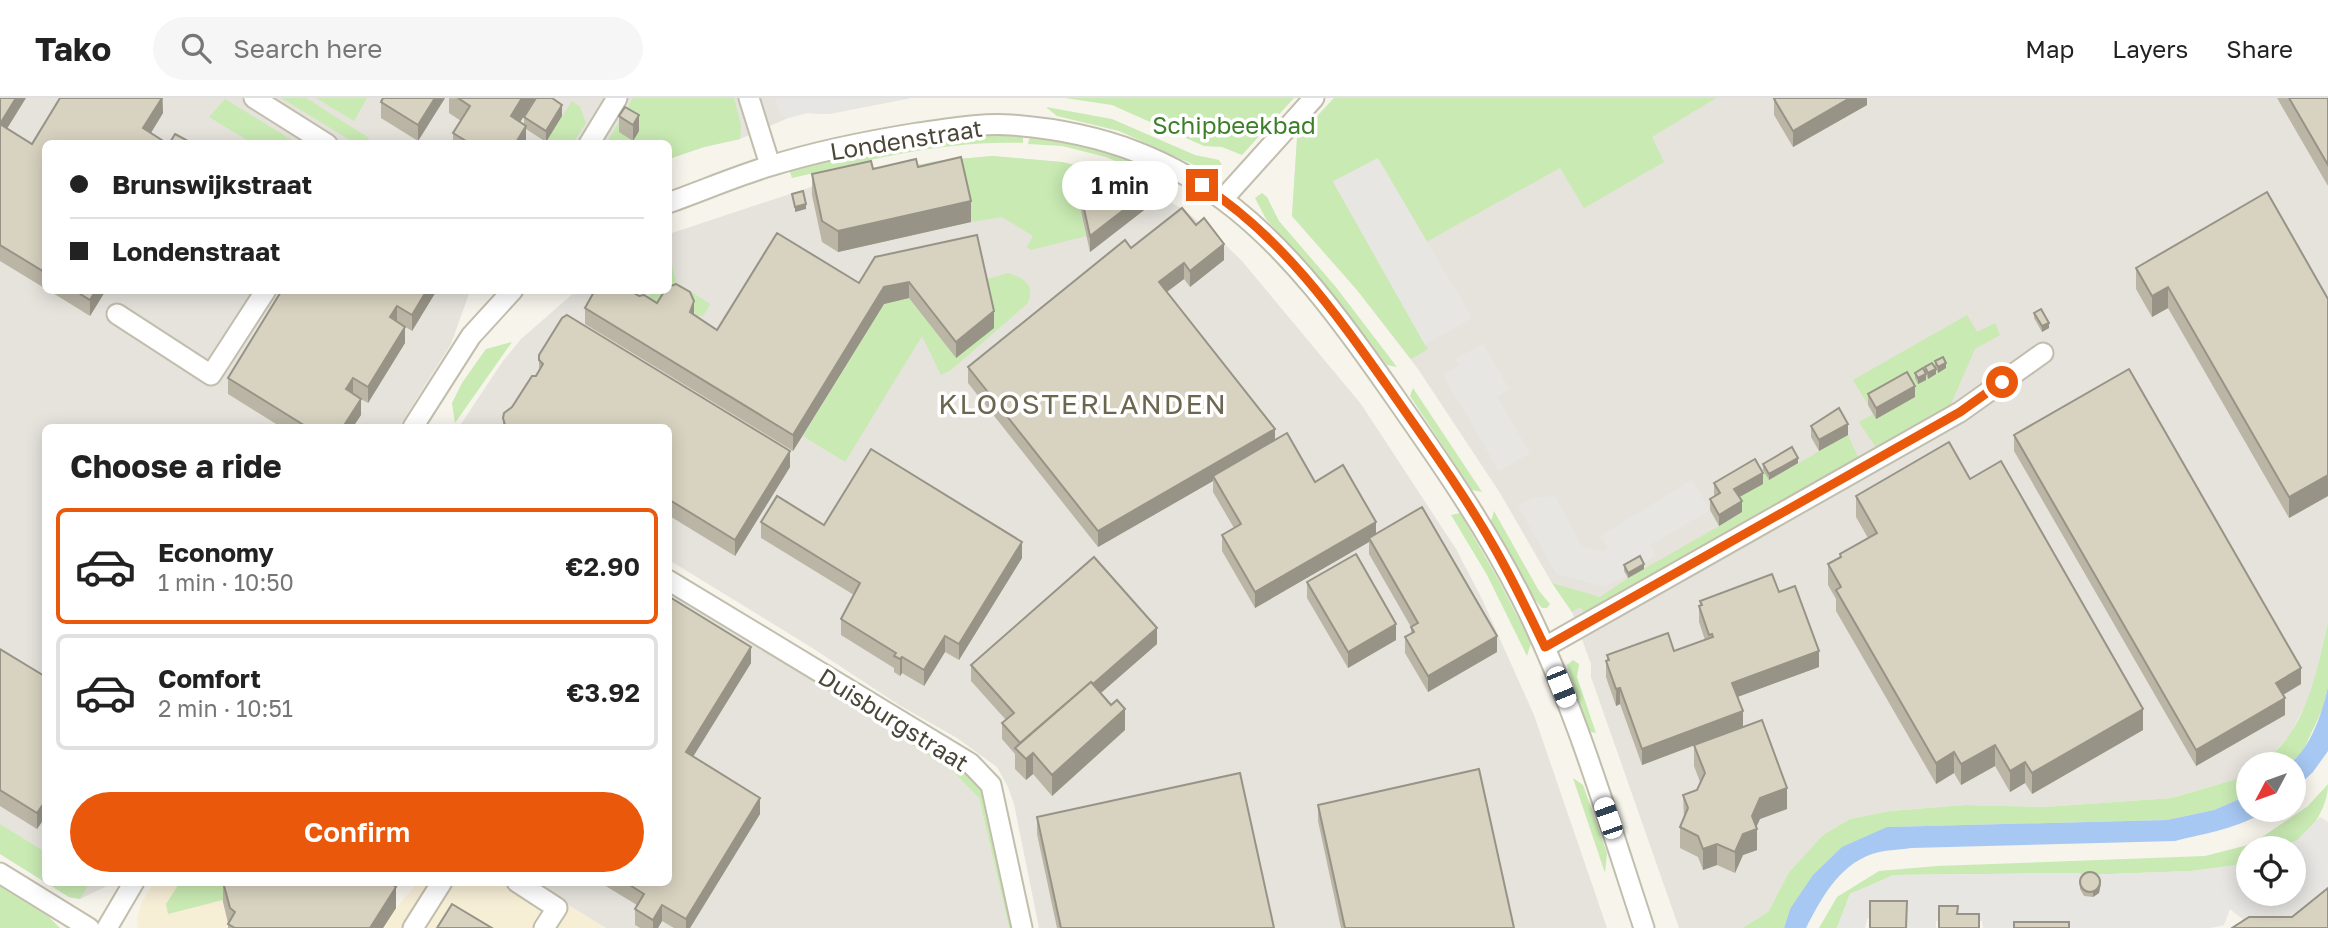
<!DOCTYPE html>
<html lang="en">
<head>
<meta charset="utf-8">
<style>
  :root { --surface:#fff; --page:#f6f6f6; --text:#222; --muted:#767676; --line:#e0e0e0; --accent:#ea580c }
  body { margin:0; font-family:"Golos Text",sans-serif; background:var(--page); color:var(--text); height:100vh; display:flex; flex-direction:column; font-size:26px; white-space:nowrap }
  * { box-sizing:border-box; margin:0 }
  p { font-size:23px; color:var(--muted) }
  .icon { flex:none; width:38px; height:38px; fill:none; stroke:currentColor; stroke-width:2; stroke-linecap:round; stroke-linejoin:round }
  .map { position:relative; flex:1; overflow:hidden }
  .drawer { position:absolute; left:42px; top:326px; width:630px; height:462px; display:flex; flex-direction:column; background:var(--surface); border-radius:10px; box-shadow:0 4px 18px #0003 }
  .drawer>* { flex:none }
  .banner { position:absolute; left:42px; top:42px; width:630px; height:154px; border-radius:10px; box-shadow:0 4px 18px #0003; display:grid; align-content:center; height:154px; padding:0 28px; background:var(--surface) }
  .needle { width:46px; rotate:229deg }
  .controls { position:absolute; left:2236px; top:654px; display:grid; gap:14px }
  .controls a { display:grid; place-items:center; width:70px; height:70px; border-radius:50%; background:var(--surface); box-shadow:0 4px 18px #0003; font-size:35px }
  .end { position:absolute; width:32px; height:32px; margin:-16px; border:9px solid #ea580c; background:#fff; box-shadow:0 0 0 4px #fff }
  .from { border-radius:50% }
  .bubble { position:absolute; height:49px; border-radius:24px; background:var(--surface); box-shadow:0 4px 18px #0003; font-size:23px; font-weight:600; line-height:49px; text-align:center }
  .car { position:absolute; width:21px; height:42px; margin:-21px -10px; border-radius:9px; box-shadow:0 0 5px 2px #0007; background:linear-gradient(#fff 24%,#345 0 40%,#fff 0 76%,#345 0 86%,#fff 0) }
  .banner b { display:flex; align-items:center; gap:24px; height:66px; font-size:26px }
  .banner b+b { border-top:2px solid var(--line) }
  .banner i { width:18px; height:18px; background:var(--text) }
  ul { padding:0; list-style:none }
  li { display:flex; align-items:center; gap:21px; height:116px; margin:0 14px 10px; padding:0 14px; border:4px solid var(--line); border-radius:10px }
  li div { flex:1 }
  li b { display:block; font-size:26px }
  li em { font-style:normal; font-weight:600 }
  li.current { border-color:var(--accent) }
  li>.icon { width:63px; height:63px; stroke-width:1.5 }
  h2 { padding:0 28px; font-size:32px; line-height:84px }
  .action { display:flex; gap:14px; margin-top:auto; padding:14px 28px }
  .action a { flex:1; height:80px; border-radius:42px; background:var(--accent); color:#fff; font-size:28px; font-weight:600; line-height:80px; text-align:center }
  header { display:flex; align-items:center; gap:42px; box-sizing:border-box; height:98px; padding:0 35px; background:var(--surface); border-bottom:2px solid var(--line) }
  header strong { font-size:33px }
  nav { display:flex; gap:38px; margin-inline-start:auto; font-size:24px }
  .search { width:490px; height:63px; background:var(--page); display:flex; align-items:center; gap:18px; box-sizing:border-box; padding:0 24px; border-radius:38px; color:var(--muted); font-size:26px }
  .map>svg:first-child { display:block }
</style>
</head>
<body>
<header>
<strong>Tako</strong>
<div class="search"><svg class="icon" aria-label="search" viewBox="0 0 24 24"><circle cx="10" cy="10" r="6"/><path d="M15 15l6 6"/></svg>Search here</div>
<nav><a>Map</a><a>Layers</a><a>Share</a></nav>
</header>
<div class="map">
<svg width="2328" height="830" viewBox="0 0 2328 830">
  <rect width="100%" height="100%" fill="#f6f4eb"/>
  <path fill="#f7eed6" d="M154 784H353L396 810 418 784H531L606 830H138L137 821 142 804Z"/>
  <g fill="#e5e3dc">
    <path d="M0 0H911L829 16 807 15 788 20 740 41 704 49 669 61 668 46H46V192L470 193 451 246 399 329H46V784H115L80 801 69 799 0 756Z"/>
    <path d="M1334 0H2328V524L2311 597 2289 638 2269 660 2258 667H2249V673L2233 682 2172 700 2044 709 1965 707 1890 713 1850 721 1823 737 1789 774 1768 814 1742 830H1679L1591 579V566L1572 514 1552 485 1500 395 1418 271 1357 192 1292 118 1297 40Z"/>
    <path d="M992 58 1062 64 1107 75 1155 95 1184 112 1212 134 1242 163 1361 306 1456 451 1482 501 1534 617 1607 830H1039L1014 706 1008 689 997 669 957 640 899 607 814 551 669 462 668 329H459L503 263 521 241 576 193 668 192 669 136 811 89 937 63Z"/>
    <path d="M669 491 952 672 969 688 979 700 1009 830H606L531 784H668Z"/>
  </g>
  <g fill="#c9eab3">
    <path d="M281 0H306L369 40 366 45H355Z"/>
    <path d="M316 0H367L354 23Z"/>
    <path d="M633 0H734L741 27 740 41 704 49 669 61 668 46H606Z"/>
    <path d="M1065 0H1294L1242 57 1222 49 1204 48 1112 7Z"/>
    <path d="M1334 0H1716L1652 39 1664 64 1584 110 1560 70 1426 144 1378 60 1333 83 1428 251 1411 261 1357 192 1292 118 1297 40Z"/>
    <path d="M225 1 297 45H252L209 19Z"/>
    <path d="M572 3 580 9 586 25 573 45H548L546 44Z"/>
    <path d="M1046 9 1112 21 1195 57 1219 62 1222 67 1216 74 1203 71 1119 33 1057 18Z"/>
    <path d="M1023 36V45C944 42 869 62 792 80L789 71 823 60 956 37Z"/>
    <path d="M1030 38 1118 56 1155 72 1157 81 1106 59 1062 48 1028 46Z"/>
    <path d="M992 58 1062 64 1107 75 1155 95 1148 109 1075 87 1086 138 1031 152 1027 149 1033 138 1002 119 971 124 870 84 812 97 811 89 937 63Z"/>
    <path d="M1262 95 1267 99 1279 123 1335 188 1397 269 1387 267 1345 211 1266 121 1255 100Z"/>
    <path d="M672 167 676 184 710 206 703 218H696L693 209 643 208 652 193 668 192 669 168Z"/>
    <path d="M1008 175C1025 180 1036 188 1027 206L951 272 941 277 922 238 845 364 803 338 884 206 909 200 956 260 984 182Z"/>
    <path d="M1967 217 1977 234 1995 225 2000 237 1975 251 1950 308 1877 351 1859 324 1873 316 1876 321 1914 298 1868 307 1853 282Z"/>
    <path d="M512 244 455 325 452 305 462 285 476 265 486 251Z"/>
    <path d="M1413 290 1482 394 1472 392 1410 298Z"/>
    <path d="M1848 337 1859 361 1586 517 1580 509 1572 514 1552 485 1600 499 1628 480 1742 415 1734 402 1755 372 1761 369 1769 382Z"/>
    <path d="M1494 413 1539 493 1550 506 1547 510H1542L1532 498 1491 423Z"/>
    <path d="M1460 415 1498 481 1531 545 1527 558 1487 477 1451 417Z"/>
    <path d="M2328 524V589L2323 610 2301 657 2289 667H2258C2307 636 2316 575 2328 524Z"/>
    <path d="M1573 562 1579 566 1577 579 1596 635 1591 634 1587 629 1567 567Z"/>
    <path d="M894 630 971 678 983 692 1016 830H1009L979 700 952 672 889 633Z"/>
    <path d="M2249 673V697L2214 712 2167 722 1887 729 1790 811 1784 830H1742L1768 814 1789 774 1823 737 1850 721 1890 713 1965 707 2044 709 2172 700 2233 682Z"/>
    <path d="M1573 680 1583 687 1607 755 1605 775Z"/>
    <path d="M2328 686C2328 713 2305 746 2277 751 2268 752 2258 751 2249 751V765L2247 766 2192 773 2083 777 2078 775 1894 777 1850 796 1837 830H1819L1837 799 1879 773 1937 768 2205 758 2252 746 2308 708Z"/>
    <path d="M0 726 45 754 46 784H90L80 801 69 799 0 756Z"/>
    <path d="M180 784H233L250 795 168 816 166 806Z"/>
    <path d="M0 788 48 818 60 830H0Z"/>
  </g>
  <g fill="#e7e6e2">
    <path d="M775 0H906L829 16 807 15 788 20 780 15Z"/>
    <path d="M1378 60 1472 220 1425 247 1333 84Z"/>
    <path d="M1483 246 1509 291 1497 299 1530 355 1499 373 1443 277 1459 267 1456 261Z"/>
    <path d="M1692 382 1710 412 1650 447 1656 458 1641 467 1624 472 1626 477 1605 489 1556 476 1518 408 1531 400 1555 398 1582 448 1602 453 1608 450 1600 438Z"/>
    <path d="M2320 719 2328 724V807L2312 820 2253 830 2230 811 2224 827 2210 830H1983L1982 823H1936V830H1907V822L1882 816 1867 821 1865 830H1837L1850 796 1894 777 2078 775 2083 777 2192 773 2249 765V796H2294V751H2278L2297 742Z"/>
  </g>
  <g fill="#a7c8f3">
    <path d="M2328 589V653L2313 674 2294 692V667H2289C2311 649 2322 616 2328 589Z"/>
    <path d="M2249 697V712H2267C2241 730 2206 735 2175 743L1911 750C1898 752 1883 752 1872 756 1838 768 1821 801 1806 830H1784L1790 811 1813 777 1842 749 1887 729 2167 722 2214 712Z"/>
  </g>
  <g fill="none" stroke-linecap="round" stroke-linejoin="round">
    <g stroke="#c2bead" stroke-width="23">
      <g id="minor">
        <path d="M254 0 327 46"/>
        <path d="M749 0 770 67"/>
        <path d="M589 46 617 0"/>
        <path d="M1223 101 1314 0"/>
        <path d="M668 105C702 93 736 78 770 68 818 53 868 43 918 35 949 31 979 25 1011 27 1202 41 1288 146 1390 292 1437 359 1484 426 1521 499 1574 604 1607 718 1644 830"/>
        <path d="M117 216 211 277 266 192"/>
        <path d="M413 329 471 238 513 192"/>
        <path d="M668 482 970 665 991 687 1022 830"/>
        <path d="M1545 549 1960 314 2043 255"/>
        <path d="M0 775 89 830"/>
        <path d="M517 784 557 810 544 830"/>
        <path d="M107 830 134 784"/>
        <path d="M413 830 442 784"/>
      </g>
    </g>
    <use href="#minor" stroke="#fff" stroke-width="19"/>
  </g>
  <g fill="#bab5a5">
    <path d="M0 0 7 30 32 46 163 0V15L151 35 46 46V191L0 163Z"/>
    <path d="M383 0H445L418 43 381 20V4Z"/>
    <path d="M449 0H535L520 24 524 26V19L562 18 546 44 526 31V46H453V35L461 23 449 15Z"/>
    <path d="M1867 0V7L1793 49 1774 17V1Z"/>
    <path d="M2277 0H2328V88Z"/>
    <path d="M625 9 639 33 633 43 619 34V18Z"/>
    <path d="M918 69 971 124 838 154 822 144 812 97V76L873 71Z"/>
    <path d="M1075 70 1148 109 1090 154 1075 86Z"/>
    <path d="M1131 150 1224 162 1190 189 1184 181 1166 194 1275 342 1315 384 1376 436 1497 554 1428 594 1405 555V539L1411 536V529L1369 456V444L1255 510 1222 453V437L1234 430 1213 394V383L1098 449 968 285V269Z"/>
    <path d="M875 159 994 230 956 260 909 200 884 206 793 353 585 226V210L639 198 694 216 717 232 859 185Z"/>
    <path d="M2136 170 2328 201V398L2289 420 2168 210 2152 219 2136 191Z"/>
    <path d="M48 192H106L90 218Z"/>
    <path d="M282 192H437L412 233 404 228 405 245 368 305 361 301V317L353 329H281L228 296V280Z"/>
    <path d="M2034 215 2049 230 2042 234 2034 220Z"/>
    <path d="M539 257 790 369 735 458 668 417V329H503V320L512 309 539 272Z"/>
    <path d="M1935 263 1946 270 1938 275 1936 271V276L1928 281 1926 277V282L1918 286 1915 280V275L1925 274V269H1935Z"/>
    <path d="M1868 296 1915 299 1876 321 1868 307Z"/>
    <path d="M1811 328 1848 337 1819 353 1811 339Z"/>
    <path d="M2014 337 2301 586 2283 597 2285 617 2196 668 2014 353Z"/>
    <path d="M1798 365 1769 382 1763 372V366Z"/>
    <path d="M1970 381 2143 632 2032 696 2025 685 2010 694 1995 668 1961 687 1954 675 1936 686 1836 513V501L1828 487V466L1840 460V456L1868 440 1856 419V398Z"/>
    <path d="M1714 385 1763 386 1739 399 1742 414 1719 428 1710 412V401L1715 398 1714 396Z"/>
    <path d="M761 424 824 427 1022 460 959 562 945 554 924 588 902 575 900 578 894 574V570L841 537V521L854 497 761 440Z"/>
    <path d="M1624 467 1644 471 1628 480 1624 473Z"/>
    <path d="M1307 484 1396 542 1348 570 1307 500Z"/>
    <path d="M1779 494 1819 569 1737 599 1743 629 1787 711 1760 721 1756 729 1757 752 1743 757 1735 775 1717 767 1703 772 1698 759 1680 750V729L1684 720 1683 697 1697 692 1700 684 1694 668V647L1642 667 1620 606 1616 608 1606 579V563L1607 562V557L1674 553 1705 542 1699 524V508H1700V503Z"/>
    <path d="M668 498 751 565 693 659 760 716 690 830H674L662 823 658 830H640L635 827V811L637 807 599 784H668Z"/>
    <path d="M1157 546 1101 595 1125 632 1052 698 1033 676 1026 682 1015 671V656L1002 641V625L1006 622 971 583V567Z"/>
    <path d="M0 551 46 579V718L37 731 0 708Z"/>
    <path d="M1318 707 1514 830H1341L1318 723Z"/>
    <path d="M1037 719 1274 830H1057L1037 736Z"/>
    <path d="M223 784 396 810 383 830H228V825L223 804Z"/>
    <path d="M2080 786 2101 787 2099 795 2093 799 2084 798 2080 791Z"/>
  </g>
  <g fill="#979386">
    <path d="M16 0H26L0 42V26Z"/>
    <path d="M162 0 163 15 144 46 143 30Z"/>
    <path d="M435 0H445L418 43V27Z"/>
    <path d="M522 0H535L511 39V18Z"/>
    <path d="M1850 0H1867V7L1793 49V33Z"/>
    <path d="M562 7V18L546 44V33Z"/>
    <path d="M639 17V33L633 43V27Z"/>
    <path d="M526 28V46H515Z"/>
    <path d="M1148 93V109L1090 154V138Z"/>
    <path d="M971 103V124L838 154V133Z"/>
    <path d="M806 106V111L795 114V109Z"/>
    <path d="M1224 146V162L1190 189V173Z"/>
    <path d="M1184 165V181L1159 200V184Z"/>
    <path d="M909 184V200L884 206 793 353V337L884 189Z"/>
    <path d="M2168 189V210L2152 219V198Z"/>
    <path d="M96 192H106L90 218V202Z"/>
    <path d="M427 192H437L412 233V217Z"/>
    <path d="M694 203V219L690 214Z"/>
    <path d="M397 208V224L390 219Z"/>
    <path d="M994 213V230L956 260V244Z"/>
    <path d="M2049 225V230L2042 234V228Z"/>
    <path d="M405 229V245L368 305V289Z"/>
    <path d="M1946 265V270L1938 275V269Z"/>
    <path d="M1936 271V276L1928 281V275Z"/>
    <path d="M1926 276V282L1918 286V280Z"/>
    <path d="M353 280V296L346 291Z"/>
    <path d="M1915 288V299L1876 321V310Z"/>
    <path d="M361 301V317L353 329H343Z"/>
    <path d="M1848 326V337L1819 353V342Z"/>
    <path d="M1275 331V347L1213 378V383L1098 449V433Z"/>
    <path d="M790 353V369L735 458V442Z"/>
    <path d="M1798 360V365L1769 382V376Z"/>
    <path d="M1763 375V386L1734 402V391Z"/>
    <path d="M2328 377V398L2289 420V399Z"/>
    <path d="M1742 403V414L1719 428V417Z"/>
    <path d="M1376 424V440H1369V444L1255 510V494Z"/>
    <path d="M1022 444V460L959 562V546Z"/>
    <path d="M1644 466V471L1628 480V475Z"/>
    <path d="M1396 526V542L1348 570V554Z"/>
    <path d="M1157 530V546L1025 661 1022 647Z"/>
    <path d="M945 538V554L924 588V572Z"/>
    <path d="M1497 538V554L1428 594V578Z"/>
    <path d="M751 549V565L686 670V654Z"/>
    <path d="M1819 553V569L1732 601V585Z"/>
    <path d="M902 559V575L900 578V561Z"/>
    <path d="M2301 570V586L2276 601V585Z"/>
    <path d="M1620 590V606L1616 608V591Z"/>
    <path d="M2285 600V617L2196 668V652Z"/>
    <path d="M1125 611V632L1052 698V677Z"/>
    <path d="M2143 611V632L2032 696V675Z"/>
    <path d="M1743 613V629L1642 667V651Z"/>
    <path d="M1995 647V668L1961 687V666Z"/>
    <path d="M1954 654V675L1936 686V665Z"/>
    <path d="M1033 655V676L1026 682V661Z"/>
    <path d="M2025 664V685L2010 694V673Z"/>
    <path d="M1787 690V711L1760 721 1755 732 1757 731V752L1743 757 1735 775V754L1760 700Z"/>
    <path d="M760 700V716L690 830H686V821Z"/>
    <path d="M46 702V718L37 731V715Z"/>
    <path d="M1717 746V767L1703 772V751Z"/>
    <path d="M2101 781 2099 795 2093 799V794Z"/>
    <path d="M396 789V810L383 830H370Z"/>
    <path d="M662 807V823L658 830H653V822Z"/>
  </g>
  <g fill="#d8d2c0" stroke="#979386" stroke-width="2">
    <path d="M0 0H16L0 26 32 46 60 0H162L143 30 168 46H46V175L0 147Z"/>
    <path d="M383 0H435L418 27 381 4Z"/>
    <path d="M458 0H522L511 18 526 28 515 46H471L453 35 470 8Z"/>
    <path d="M536 0H552L562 7 546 33 524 19Z"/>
    <path d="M1776 0H1850L1793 33 1774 1Z"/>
    <path d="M2289 0H2328V67Z"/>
    <path d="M625 9 639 17 633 27 619 18Z"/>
    <path d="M175 36 188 43 187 46H169Z"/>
    <path d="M961 59 971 103 838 133 822 123 812 76 871 63 873 71 916 61 918 69Z"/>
    <path d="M1075 70 1148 93 1090 138Z"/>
    <path d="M803 93 806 106 795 109 792 96Z"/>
    <path d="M2267 94 2328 201V377L2289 399 2168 189 2152 198 2136 170Z"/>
    <path d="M1182 110 1196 127 1204 120 1224 146 1190 173 1184 165 1159 184 1275 331 1098 433 968 269 1125 142 1131 150Z"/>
    <path d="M777 135 859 185 875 159 977 137 994 213 956 244 909 184 884 189 793 337 585 210 595 192H629L639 198 644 197 657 205 665 192H668V189L676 186 690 194 694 203 690 214 717 232Z"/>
    <path d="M74 192H96L90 202Z"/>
    <path d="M282 192H427L412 217 397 208 390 219 405 229 368 289 353 280 346 291 361 301 343 329H307L228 280Z"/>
    <path d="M2041 211 2049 225 2042 228 2034 215Z"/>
    <path d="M567 217 790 353 735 442 668 401V329H508L505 327 503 320 504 315 512 309 532 278H536L543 266 539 262V257L562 220Z"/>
    <path d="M1943 259 1946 265 1938 269 1935 263Z"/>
    <path d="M1932 265 1936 271 1928 275 1925 269Z"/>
    <path d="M1923 270 1926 276 1918 280 1915 275Z"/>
    <path d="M2129 271 2301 570 2276 585 2285 600 2196 652 2014 337Z"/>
    <path d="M1907 274 1915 288 1876 310 1868 296Z"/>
    <path d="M1839 310 1848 326 1819 342 1811 328Z"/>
    <path d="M1287 335 1315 384 1343 367 1376 424 1255 494 1222 437 1241 426 1213 378Z"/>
    <path d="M1949 344 1970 381 2001 363 2143 611 2032 675 2025 664 2010 673 1995 647 1961 666 1954 654 1936 665 1836 492 1841 489 1828 466 1841 459 1840 456 1877 435 1856 398Z"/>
    <path d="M1792 349 1798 360 1769 376 1763 366Z"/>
    <path d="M871 351 1022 444 959 546 945 538 924 572 902 559 900 561 894 558 896 555 841 521 860 485 761 424 777 398 824 427Z"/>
    <path d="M1755 361 1763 375 1734 391 1742 403 1719 417 1710 401 1720 395 1714 385Z"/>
    <path d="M1422 409 1497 538 1428 578 1405 539 1414 534 1411 529 1418 525 1369 440Z"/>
    <path d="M1356 456 1396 526 1348 554 1307 484Z"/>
    <path d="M1640 458 1644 466 1628 475 1624 467Z"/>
    <path d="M1094 459 1157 530 1093 586 1091 584 1020 645 1002 625 1014 615 971 567Z"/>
    <path d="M1772 476 1779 494 1795 488 1819 553 1732 585 1743 613 1642 651 1620 590 1616 591 1606 563 1609 562 1607 557 1668 535 1674 553 1713 539 1712 536 1709 537 1699 508 1702 507 1700 503Z"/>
    <path d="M668 498 751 549 686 654 760 700 686 821 662 807 653 822 635 811 644 796 625 784H668Z"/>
    <path d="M0 551 46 579V702L37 715 0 692Z"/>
    <path d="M1091 584 1111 607 1117 602 1125 611 1052 677 1033 655 1026 661 1015 650Z"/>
    <path d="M1762 622 1787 690 1760 700 1752 718 1757 731 1743 736 1735 754 1717 746 1703 751 1698 738 1680 729 1688 710 1683 697 1697 692 1705 675 1694 647Z"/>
    <path d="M1479 671 1514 830H1345L1318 707Z"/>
    <path d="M1240 675 1274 830H1061L1037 719Z"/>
    <circle cx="2090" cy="784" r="10"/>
    <path d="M223 784H388L396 789 370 830H235L228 826 235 814 230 810Z"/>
    <path d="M2328 790V830H2232L2249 819H2292Z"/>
    <path d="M1870 803H1907L1906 830H1870Z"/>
    <path d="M452 806 492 830H437Z"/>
    <path d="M1939 808H1958L1957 816H1979V830H1939Z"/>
    <rect x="2014" y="824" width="55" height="6"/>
  </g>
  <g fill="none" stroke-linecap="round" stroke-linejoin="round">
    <path stroke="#ea580c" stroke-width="9" d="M1202 87C1281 138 1335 214 1388 289 1425 342 1463 394 1494 449 1513 482 1529 516 1545 549L1960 314 2002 284"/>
  </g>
  <g text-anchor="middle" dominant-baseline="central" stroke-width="7" stroke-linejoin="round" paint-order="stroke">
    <g font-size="24" fill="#3c7f29" stroke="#fff">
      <text x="1234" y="26">Schipbeekbad</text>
    </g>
    <g font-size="24" fill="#4a4638" stroke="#fff">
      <text transform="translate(906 41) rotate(-9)">Londenstraat</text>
      <text transform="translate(894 621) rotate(32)">Duisburgstraat</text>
    </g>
    <g font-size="28" letter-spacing="2" fill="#6d664f" stroke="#fff">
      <text x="1083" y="305">KLOOSTERLANDEN</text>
    </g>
  </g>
</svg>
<div class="controls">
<a><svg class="needle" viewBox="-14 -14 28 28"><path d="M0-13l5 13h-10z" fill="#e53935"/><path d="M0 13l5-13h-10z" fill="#767676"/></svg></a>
<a><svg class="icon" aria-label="locate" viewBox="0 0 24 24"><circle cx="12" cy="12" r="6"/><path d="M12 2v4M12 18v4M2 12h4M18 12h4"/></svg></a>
</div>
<i class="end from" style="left:2002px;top:284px"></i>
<i class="end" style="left:1202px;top:87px"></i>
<div class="bubble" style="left:1062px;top:63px;width:116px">1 min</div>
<i class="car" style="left:1561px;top:589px;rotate:158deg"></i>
<i class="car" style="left:1608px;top:720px;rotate:341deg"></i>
<div class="banner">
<b><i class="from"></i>Brunswijkstraat</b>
<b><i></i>Londenstraat</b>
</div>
<section class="drawer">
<h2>Choose a ride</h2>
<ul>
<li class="current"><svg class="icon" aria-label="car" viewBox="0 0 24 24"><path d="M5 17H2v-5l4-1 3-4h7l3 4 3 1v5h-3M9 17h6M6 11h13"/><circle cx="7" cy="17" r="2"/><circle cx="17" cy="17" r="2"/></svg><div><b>Economy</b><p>1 min · 10:50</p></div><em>€2.90</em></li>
<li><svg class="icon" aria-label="car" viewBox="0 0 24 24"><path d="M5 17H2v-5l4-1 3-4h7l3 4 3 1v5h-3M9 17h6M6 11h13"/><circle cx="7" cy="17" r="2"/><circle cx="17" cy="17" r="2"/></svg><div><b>Comfort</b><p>2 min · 10:51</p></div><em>€3.92</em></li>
</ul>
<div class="action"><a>Confirm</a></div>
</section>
</div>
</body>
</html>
